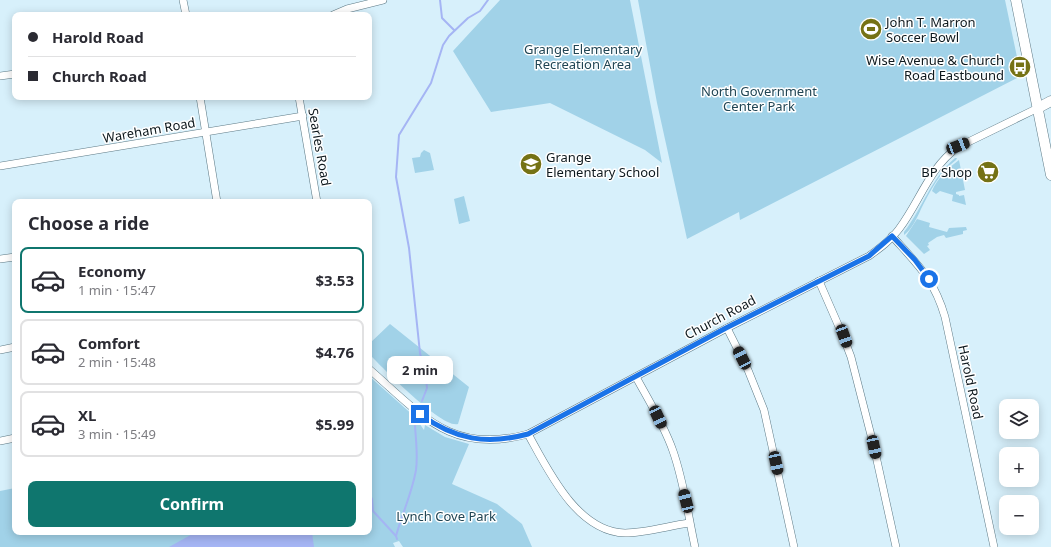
<!DOCTYPE html>
<html lang="en">
<head>
<meta charset="utf-8">
<style>
  :root { --surface:#fff; --page:#f7f7f7; --text:#2b2b33; --muted:#7c7c81; --line:#e1e1e2; --accent:#0f766e }
  body { margin:0; font-family:"Noto Sans",sans-serif; background:var(--page); color:var(--text); height:100vh; display:flex; flex-direction:column; font-size:15px; white-space:nowrap }
  * { box-sizing:border-box; margin:0 }
  p { font-size:13px; color:var(--muted) }
  .icon { flex:none; width:22px; height:22px; fill:none; stroke:currentColor; stroke-width:2; stroke-linecap:round; stroke-linejoin:round }
  .map { position:relative; flex:1; overflow:hidden }
  .details { position:absolute; left:12px; top:199px; width:360px; height:336px; display:flex; flex-direction:column; background:var(--surface); border-radius:8px; box-shadow:0 2px 10px #0003 }
  .details>* { flex:none }
  .top-card { position:absolute; left:12px; top:12px; width:360px; height:88px; border-radius:8px; box-shadow:0 2px 10px #0003; display:grid; align-content:center; height:88px; padding:0 16px; background:var(--surface) }
  .buttons { position:absolute; left:999px; top:399px; display:grid; gap:8px }
  .buttons a { display:grid; place-items:center; width:40px; height:40px; border-radius:8px; background:var(--surface); box-shadow:0 2px 10px #0003; font-size:20px }
  .end { position:absolute; width:18px; height:18px; margin:-9px; border:5px solid #1a73e8; background:#fff; box-shadow:0 0 0 2px #fff }
  .from { border-radius:50% }
  .bubble { position:absolute; height:28px; border-radius:8px; background:var(--surface); box-shadow:0 2px 10px #0003; font-size:13px; font-weight:700; line-height:28px; text-align:center }
  .car { position:absolute; width:12px; height:24px; margin:-12px -6px; border-radius:5px; box-shadow:0 0 3px 1px #0007; background:linear-gradient(#222 24%,#8ab4d8 0 40%,#222 0 76%,#8ab4d8 0 86%,#222 0) }
  .top-card b { display:flex; align-items:center; gap:14px; height:38px; font-size:15px }
  .top-card b+b { border-top:1px solid var(--line) }
  .top-card i { width:10px; height:10px; background:var(--text) }
  ul { padding:0; list-style:none }
  li { display:flex; align-items:center; gap:12px; height:66px; margin:0 8px 6px; padding:0 8px; border:2px solid var(--line); border-radius:8px }
  li div { flex:1 }
  li b { display:block; font-size:15px }
  li em { font-style:normal; font-weight:700 }
  li.selected { border-color:var(--accent) }
  li>.icon { width:36px; height:36px; stroke-width:1.5 }
  h2 { padding:0 16px; font-size:18px; line-height:48px }
  .button { display:flex; gap:8px; margin-top:auto; padding:8px 16px }
  .button a { flex:1; height:46px; border-radius:8px; background:var(--accent); color:#fff; font-size:16px; font-weight:700; line-height:46px; text-align:center }
  .map>svg:first-child { display:block }
</style>
</head>
<body>
<div class="map">
<svg width="1051" height="547" viewBox="0 0 1051 547">
  <rect width="100%" height="100%" fill="#d7f0fb"/>
  <g fill="#a1d2e8">
    <path d="M500 0H630L662 163 645 150 550 103 491 112 453 51Z"/>
    <path d="M638 0H1005L1021 76 740 220 739 212 687 239 657 103Z"/>
    <path d="M424 150 430 153 434 170 415 173 412 158 420 157 421 153Z"/>
    <path d="M955 158H957L956 160C940 172 930 191 921 209 917 218 912 229 904 235V232C924 206 929 181 955 158Z"/>
    <path d="M959 160 965 190 956 192V194L959 195V196L964 195 966 205 952 201 953 195 940 191 936 194 932 191C937 179 948 168 959 160Z"/>
    <path d="M464 196 470 221 459 224 454 199Z"/>
    <path d="M917 219 930 223 929 227 947 232 949 228 966 227 967 230 963 231V234L946 238 944 235 937 237 928 243 929 245 927 246 930 250 924 254 906 236Z"/>
    <path d="M390 324 469 387 458 424C442 429 382 367 369 354V344Z"/>
    <path d="M369 376 415 417 424 430 425 425 445 437 469 444 452 484 497 504 522 524 532 547H403L399 541 393 543 395 547H0V491L15 488V532H369Z"/>
  </g>
  <path fill="#a5b5f4" d="M196 532H312L314 547H169Z"/>
  <g fill="none" stroke-linecap="round" stroke-linejoin="round">
    <g stroke="#a5b5f4" stroke-width="2">
      <path d="M440 0 442 18 454 30"/>
      <path d="M422 401 427 388 426 379 420 353 409 248 396 177 399 135 431 83 443 45 449 36 468 18 480 11 488 0"/>
      <path d="M369 494 372 499 373 511 396 536"/>
      <path d="M397 539 396 536C402 514 412 493 416 470 418 456 416 441 415 426"/>
    </g>
    <g stroke="#5c7985" stroke-width="8">
      <g id="street">
        <path d="M183 0 186 15"/>
        <path d="M333 15 347 9 383 0"/>
        <path d="M0 76 15 74"/>
        <path d="M200 97 217 202"/>
        <path d="M299 97 317 202"/>
        <path d="M0 166 303 116"/>
        <path d="M892 236C918 265 934 279 945 317L994 547"/>
        <path d="M0 259 15 257"/>
        <path d="M819 281 843 336 851 357 874 447 896 547"/>
        <path d="M727 328 748 370 764 410 794 547"/>
        <path d="M0 350 15 347"/>
        <path d="M369 369C422 415 451 455 528 434L727 328 869 256C880 248 891 240 899 229 920 201 929 168 958 147L1038 108"/>
        <path d="M636 377C649 401 664 425 673 451 684 482 688 515 695 547"/>
        <path d="M528 434C548 470 577 532 625 533 646 533 668 526 689 523"/>
        <path d="M0 441 15 438"/>
      </g>
    </g>
    <g stroke="#5c7985" stroke-width="11">
      <g id="secondary">
        <path d="M1016 0 1051 175"/>
        <path d="M1038 108 1051 101"/>
      </g>
    </g>
    <use href="#street" stroke="#fff" stroke-width="7"/>
    <use href="#secondary" stroke="#fff" stroke-width="10"/>
  </g>
  <g fill="none" stroke-linecap="round" stroke-linejoin="round">
    <path stroke="#1a73e8" stroke-width="5" d="M420 414C455 440 487 445 528 434L726 328 869 256 892 236 915 260 929 279"/>
  </g>
  <defs>
    <g id="stadium-disc" transform="scale(1.15)"><circle r="9.5" fill="#757215" stroke="#fff"/><path d="M0-5a6.5 5 0 1 0 0 10a6.5 5 0 1 0 0-10ZM-3.5-1.8h7v3.6h-7Z" fill="#fff"/></g>
    <g id="bus-disc" transform="scale(1.15)"><circle r="9.5" fill="#757215" stroke="#fff"/><path d="M-5-6H5V4H4V6H2V4H-2V6H-4V4H-5ZM-3.5-4V0h7V-4ZM-3.5 1.2v1.5H-2V1.2ZM2 1.2v1.5H3.5V1.2Z" fill="#fff"/></g>
    <g id="school-disc" transform="scale(1.15)"><circle r="9.5" fill="#757215" stroke="#fff"/><path d="M0-5L7-2L0 1L-7-2ZM-4 1L0 2.5L4 1V4Q0 6-4 4Z" fill="#fff"/></g>
    <g id="supermarket-disc" transform="scale(1.15)"><circle r="9.5" fill="#757215" stroke="#fff"/><path d="M-6-5.5h2.5l.6 2H6L4.5 2H-2.5L-4.4-4H-6ZM-1.5 3.2a1.3 1.3 0 1 0 .1 0ZM3 3.2a1.3 1.3 0 1 0 .1 0Z" fill="#fff"/></g>
  </defs>
  <g fill-rule="evenodd">
    <use href="#stadium-disc" x="871" y="29"/>
    <use href="#bus-disc" x="1020" y="67"/>
    <use href="#school-disc" x="531" y="164"/>
    <use href="#supermarket-disc" x="988" y="172"/>
  </g>
  <g text-anchor="middle" dominant-baseline="central" stroke-width="3" stroke-linejoin="round" paint-order="stroke">
    <g font-size="13" fill="#0d181d" stroke="#fff" text-anchor="start">
      <text x="886" y="22">John T. Marron<tspan x="886" dy="15">Soccer Bowl</tspan></text>
      <text x="1004" y="60" text-anchor="end">Wise Avenue &amp; Church<tspan x="1004" dy="15">Road Eastbound</tspan></text>
      <text x="546" y="157">Grange<tspan x="546" dy="15">Elementary School</tspan></text>
      <text x="972" y="172" text-anchor="end">BP Shop</text>
    </g>
    <g font-size="13" fill="#204554" stroke="#fff">
      <text x="583" y="49">Grange Elementary<tspan x="583" dy="15">Recreation Area</tspan></text>
      <text x="759" y="91">North Government<tspan x="759" dy="15">Center Park</tspan></text>
      <text x="446" y="516">Lynch Cove Park</text>
    </g>
    <g font-size="13" fill="#0d181d" stroke="#fff">
      <text transform="translate(149 130) rotate(-10)">Wareham Road</text>
      <text transform="translate(320 147) rotate(80)">Searles Road</text>
      <text transform="translate(720 317) rotate(-28)">Church Road</text>
      <text transform="translate(971 382) rotate(78)">Harold Road</text>
    </g>
  </g>
</svg>
<div class="buttons">
<a><svg class="icon" aria-label="layers" viewBox="0 0 24 24"><path d="M12 4l9 5-9 5-9-5zM3 14l9 5 9-5"/></svg></a>
<a>+</a>
<a>−</a>
</div>
<i class="end from" style="left:929px;top:279px"></i>
<i class="end" style="left:420px;top:414px"></i>
<div class="bubble" style="left:387px;top:356px;width:66px">2 min</div>
<i class="car" style="left:958px;top:146px;rotate:69deg"></i>
<i class="car" style="left:844px;top:336px;rotate:160deg"></i>
<i class="car" style="left:742px;top:358px;rotate:333deg"></i>
<i class="car" style="left:658px;top:417px;rotate:155deg"></i>
<i class="car" style="left:874px;top:447px;rotate:168deg"></i>
<i class="car" style="left:776px;top:463px;rotate:168deg"></i>
<i class="car" style="left:686px;top:501px;rotate:346deg"></i>
<div class="top-card">
<b><i class="from"></i>Harold Road</b>
<b><i></i>Church Road</b>
</div>
<section class="details">
<h2>Choose a ride</h2>
<ul>
<li class="selected"><svg class="icon" aria-label="car" viewBox="0 0 24 24"><path d="M5 17H2v-5l4-1 3-4h7l3 4 3 1v5h-3M9 17h6M6 11h13"/><circle cx="7" cy="17" r="2"/><circle cx="17" cy="17" r="2"/></svg><div><b>Economy</b><p>1 min · 15:47</p></div><em>$3.53</em></li>
<li><svg class="icon" aria-label="car" viewBox="0 0 24 24"><path d="M5 17H2v-5l4-1 3-4h7l3 4 3 1v5h-3M9 17h6M6 11h13"/><circle cx="7" cy="17" r="2"/><circle cx="17" cy="17" r="2"/></svg><div><b>Comfort</b><p>2 min · 15:48</p></div><em>$4.76</em></li>
<li><svg class="icon" aria-label="car" viewBox="0 0 24 24"><path d="M5 17H2v-5l4-1 3-4h7l3 4 3 1v5h-3M9 17h6M6 11h13"/><circle cx="7" cy="17" r="2"/><circle cx="17" cy="17" r="2"/></svg><div><b>XL</b><p>3 min · 15:49</p></div><em>$5.99</em></li>
</ul>
<div class="button"><a>Confirm</a></div>
</section>
</div>
</body>
</html>
